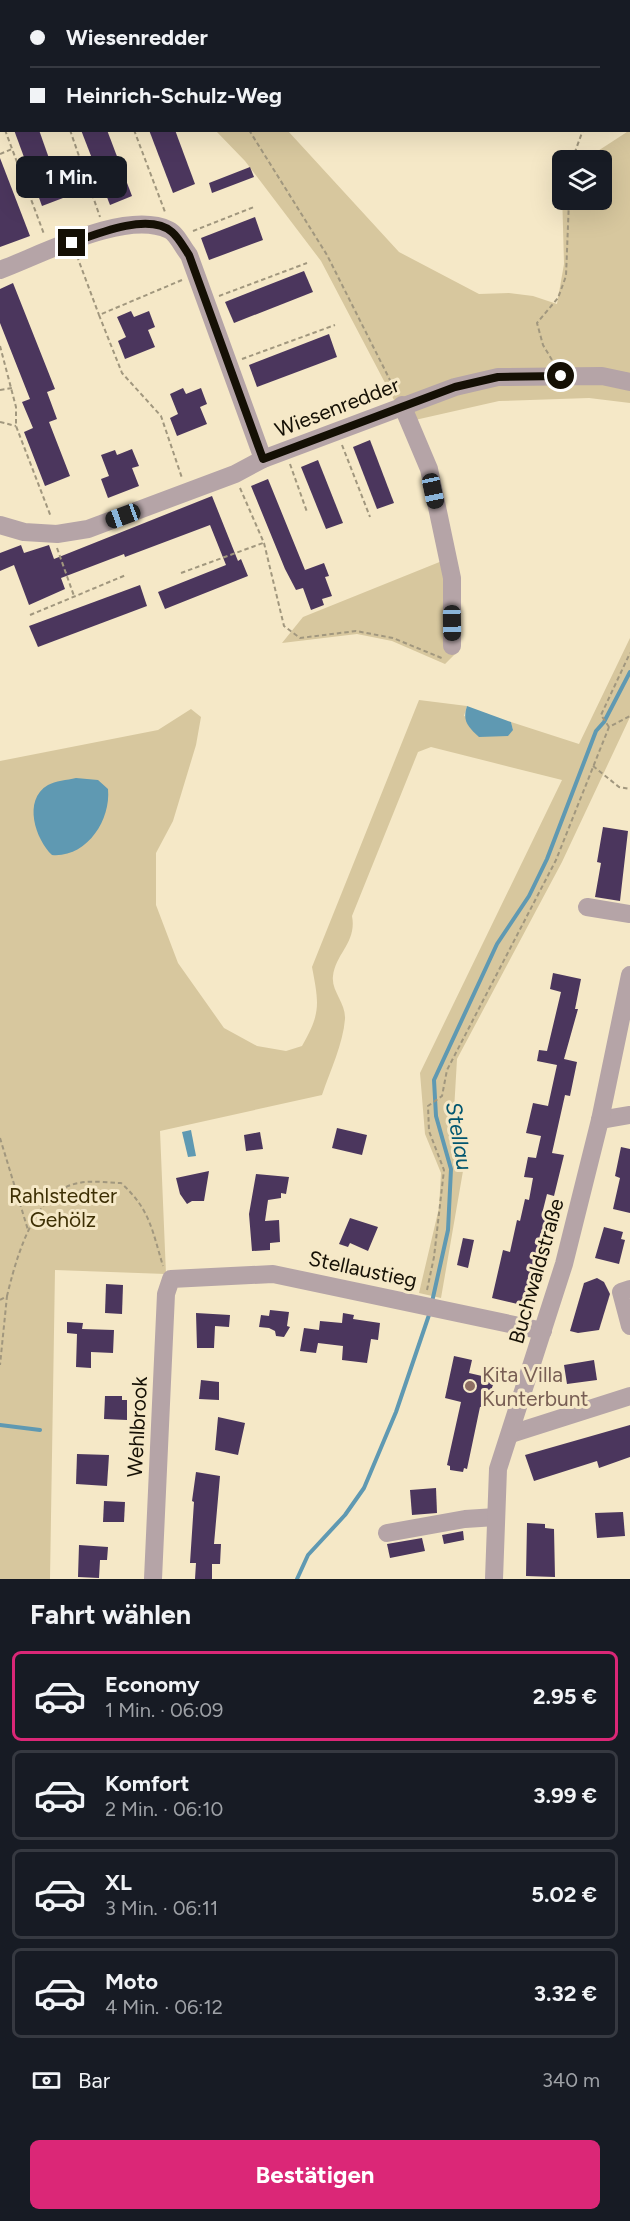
<!DOCTYPE html>
<html lang="de">
<head>
<meta charset="utf-8">
<style>
  :root { --surface:#171b24; --page:#20242c; --text:#f1f3f6; --muted:#9ea1a6; --line:#363941; --accent:#db2777 }
  body { margin:0; font-family:Figtree,sans-serif; background:var(--page); color:var(--text); height:100vh; display:flex; flex-direction:column; font-size:22px; white-space:nowrap }
  * { box-sizing:border-box; margin:0 }
  p { font-size:20px; color:var(--muted) }
  .icon { flex:none; width:33px; height:33px; fill:none; stroke:currentColor; stroke-width:2; stroke-linecap:round; stroke-linejoin:round }
  .map { position:relative; height:1579px; overflow:hidden }
  .sheet { display:flex; flex-direction:column; background:var(--surface); flex:1 }
  .sheet>* { flex:none }
  .guide { position:absolute; left:0px; top:0px; width:630px; height:132px; box-shadow:0 6px 24px #0002; display:grid; align-content:center; height:132px; padding:0 30px; background:var(--surface) }
  .buttons { position:absolute; left:552px; top:150px; display:grid; gap:12px }
  .buttons a { display:grid; place-items:center; width:60px; height:60px; border-radius:9px; background:var(--surface); box-shadow:0 6px 24px #0002; font-size:30px }
  .end { position:absolute; width:27px; height:27px; margin:-14px; border:8px solid #151005; background:#fff; box-shadow:0 0 0 3px #fff }
  .from { border-radius:50% }
  .bubble { position:absolute; height:42px; border-radius:9px; background:var(--surface); box-shadow:0 6px 24px #0002; font-size:20px; font-weight:700; line-height:42px; text-align:center }
  .car { position:absolute; width:18px; height:36px; margin:-18px -9px; border-radius:8px; box-shadow:0 0 4px 2px #0007; background:linear-gradient(#222 24%,#8ab4d8 0 40%,#222 0 76%,#8ab4d8 0 86%,#222 0) }
  .guide b { display:flex; align-items:center; gap:21px; height:57px; font-size:22px }
  .guide b+b { border-top:2px solid var(--line) }
  .guide i { width:15px; height:15px; background:var(--text) }
  ul { padding:0; list-style:none }
  li { display:flex; align-items:center; gap:18px; height:90px; margin:0 12px 9px; padding:0 18px; border:3px solid var(--line); border-radius:9px }
  li div { flex:1 }
  li b { display:block; font-size:22px }
  li em { font-style:normal; font-weight:700 }
  li.current { border-color:var(--accent) }
  li>.icon { width:54px; height:54px; stroke-width:1.5 }
  h2 { padding:0 30px; font-size:27px; line-height:72px }
  .pay { display:flex; align-items:center; gap:15px; height:66px; padding:0 30px; font-size:22px }
  .pay p { margin-inline-start:auto }
  .button { display:flex; gap:12px; margin-top:auto; padding:12px 30px }
  .button a { flex:1; height:69px; border-radius:9px; background:var(--accent); color:#fff; font-size:24px; font-weight:700; line-height:69px; text-align:center }
  .map>svg:first-child { display:block }
</style>
</head>
<body>
<div class="map">
<svg width="630" height="1579" viewBox="0 0 630 1579">
  <rect width="100%" height="100%" fill="#f5e8c7"/>
  <g fill="#d7c79e">
    <path d="M630 130V403L589 398 499 401 415 420 394 400 321 261 245 161 216 131H288L399 252 479 294 509 293 533 296 557 304 564 264 561 154 583 160H562V200H602V160H584Z"/>
    <path d="M442 561 457 652 445 664 392 641 357 634 282 643 303 617Z"/>
    <path d="M630 638V717L562 862 457 1059 453 1128 463 1171 441 1298 419 1293 439 1208 441 1173 425 1134 420 1073 562 780 431 747 418 752 352 916C357 942 336 953 333 976 331 991 346 1003 345 1019 343 1044 330 1071 322 1095L160 1131 166 1274 55 1270 50 1579H0V761L158 730 191 709 201 717 196 745 173 821 156 853V905L178 963 224 1028 257 1046 286 1051 302 1046C321 1013 319 1004 312 967L419 700 467 706 464 716 513 730 511 722 579 744Z"/>
  </g>
  <g fill="#5f99b2">
    <path d="M467 706 511 722 513 730 508 736 479 737C468 727 462 721 467 706Z"/>
    <path d="M76 778 98 780 108 789C111 821 86 858 52 855 36 840 22 800 48 785 55 781 67 780 76 778Z"/>
    <path d="M191 1130 196 1156 188 1157 182 1132Z"/>
  </g>
  <g fill="none" stroke-linecap="round" stroke-linejoin="round">
    <g stroke="#5f99b2" stroke-width="4">
      <path d="M604 0V2"/>
      <path d="M628 61 630 62"/>
      <path d="M432 1302 448 1230 451 1169 436 1116 434 1080 497 944 529 896 547 859 596 731 604 722 630 672"/>
      <path d="M0 1425 40 1430"/>
      <path d="M297 1579 308 1555 345 1515 364 1488 396 1412 430 1312"/>
    </g>
  </g>
  <g fill="#4b365d">
    <path d="M14 130H39L63 198 42 206Z"/>
    <path d="M81 130H107L132 196 110 205Z"/>
    <path d="M149 130H175L195 184 173 193Z"/>
    <path d="M0 158 30 236 0 247Z"/>
    <path d="M250 167 254 177 212 193 209 183Z"/>
    <path d="M255 217 263 240 209 260 201 238Z"/>
    <path d="M304 271 313 292 234 323 225 302Z"/>
    <path d="M13 283 55 389 47 392 57 419 49 422 70 476 45 486 24 432 33 428 22 402 30 399 0 323V289Z"/>
    <path d="M131 311 134 317 149 311 155 327 148 330 155 347 125 359 118 341 126 337 117 317Z"/>
    <path d="M329 334 337 357 257 387 249 365Z"/>
    <path d="M183 388 186 394 201 388 207 404 200 407 207 424 177 436 170 418 178 414 170 394Z"/>
    <path d="M370 440 394 503 377 509 353 447Z"/>
    <path d="M132 449 139 466 132 468 139 486 108 498 101 479 109 476 101 455 115 450 117 455Z"/>
    <path d="M318 460 343 523 326 529 301 467Z"/>
    <path d="M268 479 305 570 324 563 329 576 325 577 332 596 322 599 324 605 311 610 303 588 296 590 285 569 251 486Z"/>
    <path d="M212 496 238 561 241 559 248 576 165 609 158 592 226 565 210 525 125 557 124 554 61 578 65 589 29 605 14 565 0 571V553L21 545 24 553 49 545 54 559Z"/>
    <path d="M140 585 147 606 38 647 29 626Z"/>
    <path d="M603 827 628 831 620 901 595 897 601 863 597 862Z"/>
    <path d="M553 973 581 979 575 1009H578L564 1059 577 1062 570 1096 565 1095 552 1153 564 1155 554 1196 547 1194 543 1210 550 1212 526 1306 492 1298 503 1250 510 1252 517 1220 520 1221 525 1199 529 1200 533 1178 524 1177 528 1157 536 1158 541 1136 526 1133 533 1103 548 1106 557 1065 537 1061 539 1050 547 1051 561 992 550 989Z"/>
    <path d="M337 1128 367 1135 362 1155 332 1148Z"/>
    <path d="M260 1132 263 1149 246 1151 244 1135Z"/>
    <path d="M621 1147 630 1149V1213L613 1209 620 1178 615 1176Z"/>
    <path d="M209 1171 204 1201H192L187 1204 180 1194 176 1178Z"/>
    <path d="M256 1174 289 1177 286 1194 281 1193V1198L268 1200 265 1221 279 1220 280 1242 270 1243V1250L252 1251 249 1214Z"/>
    <path d="M350 1218 378 1227 368 1251 350 1243 348 1247 339 1244Z"/>
    <path d="M604 1227 623 1232 621 1239 625 1240 619 1264 595 1258Z"/>
    <path d="M463 1238 474 1240 468 1268 457 1265Z"/>
    <path d="M597 1278 604 1282 610 1294 599 1330 578 1333 570 1331 584 1283Z"/>
    <path d="M106 1284 123 1285 122 1314 105 1313Z"/>
    <path d="M270 1310 289 1312 287 1326 290 1327 284 1337 276 1336 275 1331 269 1328 259 1327 261 1315 269 1316Z"/>
    <path d="M196 1313 230 1315 229 1327 215 1326 214 1348H197Z"/>
    <path d="M343 1313 354 1315 353 1319 380 1323 378 1340 371 1339 367 1363 342 1360 343 1346 318 1343 316 1353 300 1351 304 1328 319 1330 320 1321 342 1323Z"/>
    <path d="M67 1322 83 1323 82 1329 114 1330 113 1353 91 1352V1368L76 1367 77 1334 67 1333Z"/>
    <path d="M454 1356 472 1360 469 1373 495 1379 486 1405 480 1407 467 1469 464 1468 463 1472 450 1470V1466L447 1465 461 1402 445 1398Z"/>
    <path d="M594 1360 597 1380 567 1384 564 1365Z"/>
    <path d="M201 1380 219 1382V1400L199 1399Z"/>
    <path d="M105 1396H122V1400H127V1420L104 1419Z"/>
    <path d="M218 1417 245 1423 238 1455 215 1450Z"/>
    <path d="M630 1425V1457L599 1468 597 1461 534 1481 525 1455Z"/>
    <path d="M77 1454 109 1455 107 1486 76 1484Z"/>
    <path d="M196 1472 220 1476 214 1544H221L220 1564H212V1579H195L196 1563H190L194 1502 192 1501Z"/>
    <path d="M436 1488 437 1513 412 1515 410 1490Z"/>
    <path d="M104 1501 125 1502 124 1522H103Z"/>
    <path d="M623 1512 625 1536 597 1538 595 1513Z"/>
    <path d="M527 1523 545 1524V1528L554 1529 555 1577 526 1576Z"/>
    <path d="M463 1531 464 1540 444 1544 442 1535Z"/>
    <path d="M422 1538 425 1551 390 1558 387 1544Z"/>
    <path d="M79 1545 108 1547 107 1560H100L99 1578 78 1577Z"/>
  </g>
  <g fill="none" stroke-linecap="round" stroke-linejoin="round">
    <g stroke="#a1977e" stroke-width="2" stroke-dasharray="4.5 3" stroke-linecap="butt">
      <path d="M523 0V2"/>
      <path d="M159 2 160 0"/>
      <path d="M0 101 2 100"/>
      <path d="M0 118 2 122"/>
      <path d="M5 130 44 234"/>
      <path d="M70 130 100 217"/>
      <path d="M134 130 165 212"/>
      <path d="M249 130 327 255 396 392"/>
      <path d="M0 154 12 149"/>
      <path d="M572 160 583 130"/>
      <path d="M193 231 254 207"/>
      <path d="M77 256 99 315"/>
      <path d="M182 280 99 315 122 373 161 416 182 478"/>
      <path d="M219 296 307 263"/>
      <path d="M0 346 16 407V426L51 517"/>
      <path d="M242 359 335 325"/>
      <path d="M552 360 543 345 537 323 558 298 566 276 569 200"/>
      <path d="M0 390 12 388"/>
      <path d="M0 422 16 426"/>
      <path d="M342 445 370 517"/>
      <path d="M290 464 307 512"/>
      <path d="M240 488 264 543 284 626 300 638 356 631 393 638 444 659"/>
      <path d="M57 548 74 596"/>
      <path d="M181 573 263 543"/>
      <path d="M30 615 126 575"/>
      <path d="M609 727 601 715 630 653"/>
      <path d="M593 766 619 787 630 789"/>
      <path d="M0 1138 28 1230"/>
      <path d="M19 1198 44 1204"/>
      <path d="M427 1290 434 1257 444 1170 429 1131 428 1106 442 1096 447 1070 556 860 609 727 630 716"/>
      <path d="M7 1296C16 1259 34 1190 79 1183 92 1180 108 1183 121 1183 150 1209 152 1230 163 1266"/>
      <path d="M0 1300 7 1296 0 1365"/>
    </g>
    <g stroke="#b5a4a7" stroke-width="18">
      <path d="M0 270C43 254 126 209 169 230 177 234 183 248 189 255L263 459"/>
      <path d="M402 405 429 469 452 578V646"/>
      <path d="M0 525 24 532 57 534 88 529 235 474 263 459 455 387 498 377 602 376 630 382"/>
      <path d="M587 907 630 914"/>
      <path d="M600 1120 630 1115"/>
      <path d="M630 1289 621 1292 630 1326"/>
      <path d="M511 1434 630 1396"/>
      <path d="M387 1533 465 1519 496 1517"/>
      <path d="M153 1579 166 1294 171 1279 273 1274 543 1331"/>
      <path d="M494 1579 498 1469 564 1264 600 1120 630 975"/>
    </g>
  </g>
  <g fill="none" stroke-linecap="round" stroke-linejoin="round">
    <path stroke="#151005" stroke-width="8" d="M72 243C96 234 149 212 172 232 179 238 184 248 189 255L263 459 455 387 498 377 561 376"/>
  </g>
  <circle fill="#8d6e63" stroke="#f5e8c7" stroke-width="2" cx="470" cy="1386" r="6"/>
  <g text-anchor="middle" dominant-baseline="central" stroke-width="6" stroke-linejoin="round" paint-order="stroke">
    <g font-size="21" fill="#151005" stroke="#f5e8c7">
      <text transform="translate(337 407) rotate(-21)">Wiesenredder</text>
      <text transform="translate(363 1269) rotate(12)">Stellaustieg</text>
      <text transform="translate(536 1271) rotate(-74)">Buchwaldstraße</text>
      <text transform="translate(137 1427) rotate(-87)">Wehlbrook</text>
    </g>
    <g font-size="21" fill="#3d2f04" stroke="#f5e8c7">
      <text x="63" y="1195">Rahlstedter<tspan x="63" dy="24">Gehölz</tspan></text>
    </g>
    <g font-size="21" fill="#785e54" stroke="#f5e8c7" text-anchor="start">
      <text x="482" y="1374">Kita Villa<tspan x="482" dy="24">Kunterbunt</tspan></text>
    </g>
    <g font-size="22" font-style="italic" fill="#02566f" stroke="#f5e8c7">
      <text transform="translate(459 1136) rotate(80)">Stellau</text>
    </g>
  </g>
</svg>
<div class="buttons">
<a><svg class="icon" aria-label="layers" viewBox="0 0 24 24"><path d="M12 4l9 5-9 5-9-5zM3 14l9 5 9-5"/></svg></a>
</div>
<i class="end from" style="left:561px;top:376px"></i>
<i class="end" style="left:72px;top:243px"></i>
<div class="bubble" style="left:16px;top:156px;width:111px">1 Min.</div>
<i class="car" style="left:433px;top:491px;rotate:168deg"></i>
<i class="car" style="left:123px;top:516px;rotate:250deg"></i>
<i class="car" style="left:452px;top:623px;rotate:179deg"></i>
<div class="guide">
<b><i class="from"></i>Wiesenredder</b>
<b><i></i>Heinrich-Schulz-Weg</b>
</div>
</div>
<section class="sheet">
<h2>Fahrt wählen</h2>
<ul>
<li class="current"><svg class="icon" aria-label="car" viewBox="0 0 24 24"><path d="M5 17H2v-5l4-1 3-4h7l3 4 3 1v5h-3M9 17h6M6 11h13"/><circle cx="7" cy="17" r="2"/><circle cx="17" cy="17" r="2"/></svg><div><b>Economy</b><p>1 Min. · 06:09</p></div><em>2.95 €</em></li>
<li><svg class="icon" aria-label="car" viewBox="0 0 24 24"><path d="M5 17H2v-5l4-1 3-4h7l3 4 3 1v5h-3M9 17h6M6 11h13"/><circle cx="7" cy="17" r="2"/><circle cx="17" cy="17" r="2"/></svg><div><b>Komfort</b><p>2 Min. · 06:10</p></div><em>3.99 €</em></li>
<li><svg class="icon" aria-label="car" viewBox="0 0 24 24"><path d="M5 17H2v-5l4-1 3-4h7l3 4 3 1v5h-3M9 17h6M6 11h13"/><circle cx="7" cy="17" r="2"/><circle cx="17" cy="17" r="2"/></svg><div><b>XL</b><p>3 Min. · 06:11</p></div><em>5.02 €</em></li>
<li><svg class="icon" aria-label="car" viewBox="0 0 24 24"><path d="M5 17H2v-5l4-1 3-4h7l3 4 3 1v5h-3M9 17h6M6 11h13"/><circle cx="7" cy="17" r="2"/><circle cx="17" cy="17" r="2"/></svg><div><b>Moto</b><p>4 Min. · 06:12</p></div><em>3.32 €</em></li>
</ul>
<div class="pay"><svg class="icon" aria-label="cash" viewBox="0 0 24 24"><path d="M3 7h18v10H3z"/><circle cx="12" cy="12" r="2"/></svg>Bar<p>340 m</p></div>
<div class="button"><a>Bestätigen</a></div>
</section>
</body>
</html>
